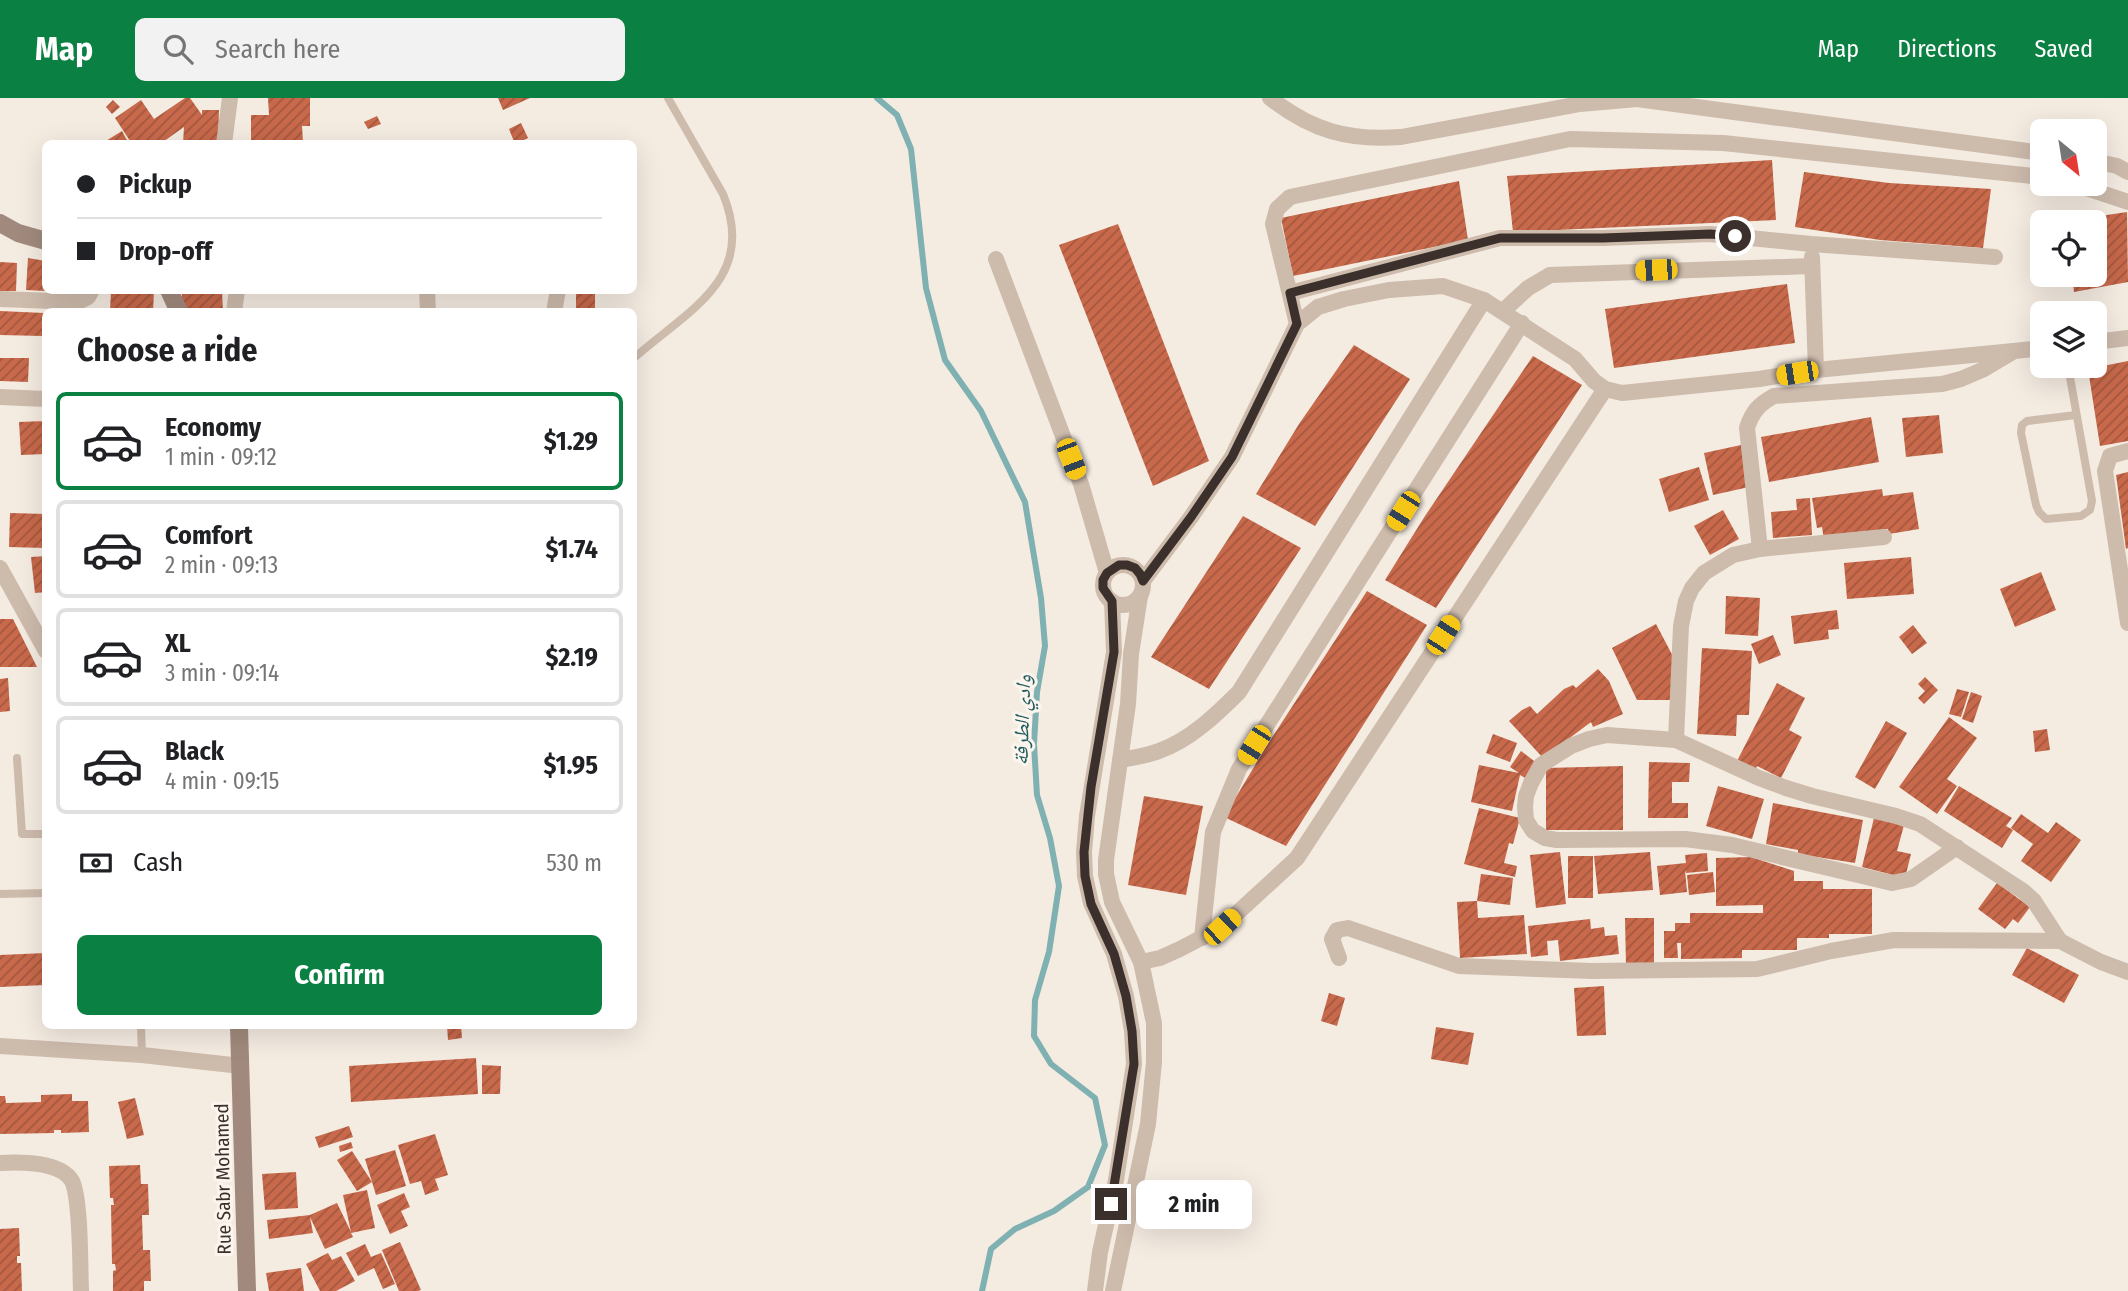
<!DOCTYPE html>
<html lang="en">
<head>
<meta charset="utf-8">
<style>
  :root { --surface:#fff; --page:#f2f2f2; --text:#202124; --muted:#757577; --line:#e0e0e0; --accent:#0b8043 }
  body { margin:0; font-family:"Fira Sans Condensed","Noto Naskh Arabic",sans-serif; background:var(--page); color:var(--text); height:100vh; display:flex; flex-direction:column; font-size:26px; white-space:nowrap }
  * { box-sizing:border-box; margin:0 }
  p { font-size:23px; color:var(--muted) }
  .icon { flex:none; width:38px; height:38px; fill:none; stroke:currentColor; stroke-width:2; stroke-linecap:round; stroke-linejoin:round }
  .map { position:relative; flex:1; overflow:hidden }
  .panel { position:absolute; left:42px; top:210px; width:595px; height:721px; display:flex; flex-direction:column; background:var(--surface); border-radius:10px; box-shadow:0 7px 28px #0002 }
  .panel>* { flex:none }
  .hud { position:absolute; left:42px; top:42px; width:595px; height:154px; border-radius:10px; box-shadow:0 7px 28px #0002; display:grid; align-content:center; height:154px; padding:0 35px; background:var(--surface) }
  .needle { width:46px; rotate:150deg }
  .fabs { position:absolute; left:2030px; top:21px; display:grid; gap:14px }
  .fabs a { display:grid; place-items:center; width:77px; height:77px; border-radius:10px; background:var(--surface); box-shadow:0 7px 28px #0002; font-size:35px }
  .end { position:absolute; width:32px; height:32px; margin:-16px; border:9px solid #3b302b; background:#fff; box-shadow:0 0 0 4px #fff }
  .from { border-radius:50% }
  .bubble { position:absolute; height:49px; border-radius:10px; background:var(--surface); box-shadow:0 7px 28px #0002; font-size:23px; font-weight:700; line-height:49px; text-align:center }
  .car { position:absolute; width:21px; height:42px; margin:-21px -10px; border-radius:9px; box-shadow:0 0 5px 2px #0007; background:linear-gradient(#f5c518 24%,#345 0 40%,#f5c518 0 76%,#345 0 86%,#f5c518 0) }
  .hud b { display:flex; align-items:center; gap:24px; height:66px; font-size:26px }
  .hud b+b { border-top:2px solid var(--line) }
  .hud i { width:18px; height:18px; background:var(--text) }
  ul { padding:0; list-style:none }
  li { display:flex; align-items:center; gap:21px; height:98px; margin:0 14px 10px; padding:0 21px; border:4px solid var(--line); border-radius:10px }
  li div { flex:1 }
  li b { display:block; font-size:26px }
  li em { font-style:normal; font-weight:700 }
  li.active { border-color:var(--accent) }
  li>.icon { width:63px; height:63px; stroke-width:1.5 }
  h2 { padding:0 35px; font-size:32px; line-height:84px }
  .pay { display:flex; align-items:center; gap:18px; height:77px; padding:0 35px; font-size:26px }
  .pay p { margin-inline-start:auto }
  .primary-button { display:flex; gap:14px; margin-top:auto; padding:14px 35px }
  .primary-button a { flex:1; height:80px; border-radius:10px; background:var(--accent); color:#fff; font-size:28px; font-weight:700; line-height:80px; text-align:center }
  header { display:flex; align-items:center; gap:42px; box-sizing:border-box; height:98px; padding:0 35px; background:var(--accent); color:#fff }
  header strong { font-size:33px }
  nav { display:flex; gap:38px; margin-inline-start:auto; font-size:24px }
  .search { width:490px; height:63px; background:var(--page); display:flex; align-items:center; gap:18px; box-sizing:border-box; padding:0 24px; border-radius:10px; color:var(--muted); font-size:26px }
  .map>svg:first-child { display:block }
</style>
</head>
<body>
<header>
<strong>Map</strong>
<div class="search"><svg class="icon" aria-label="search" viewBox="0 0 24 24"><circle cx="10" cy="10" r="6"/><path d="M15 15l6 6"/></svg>Search here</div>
<nav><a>Map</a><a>Directions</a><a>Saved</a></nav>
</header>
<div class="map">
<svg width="2128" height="1193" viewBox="0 0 2128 1193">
  <defs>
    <pattern id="building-hatch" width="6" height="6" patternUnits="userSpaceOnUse" patternTransform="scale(1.75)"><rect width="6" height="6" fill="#c8694b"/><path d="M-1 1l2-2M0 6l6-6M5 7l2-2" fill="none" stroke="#a4573f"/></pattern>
  </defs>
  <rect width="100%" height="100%" fill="#f4ebe1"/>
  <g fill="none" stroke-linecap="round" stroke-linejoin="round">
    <path stroke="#7fb0b2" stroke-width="6" d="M877 0 897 17 911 51 926 190 945 262 981 313 1025 404 1041 500 1045 548 1037 594 1034 646 1037 697 1050 740 1059 788 1049 854 1035 902 1034 938 1051 966 1095 1000 1105 1047 1088 1089 1054 1113 1015 1131 991 1151 982 1193"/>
  </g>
  <g fill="url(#building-hatch)">
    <path d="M185 0H190L202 17V12H219L218 46H183L184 29 160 46H132L115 20 141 2 154 21Z"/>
    <path d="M268 0H310V28H302L303 44 251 45V17H269Z"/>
    <path d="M498 0H530L503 12Z"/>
    <path d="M113 2 120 9 112 16 106 9Z"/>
    <path d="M377 18 381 26 368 31 364 24Z"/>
    <path d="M521 25 528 40 515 46 509 31Z"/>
    <path d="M122 33 129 46H101Z"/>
    <path d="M1772 62 1776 122 1513 134 1507 78Z"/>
    <path d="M1804 74 1889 85 1991 91 1983 150 1880 142 1795 129Z"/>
    <path d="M1459 83 1468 142 1293 178 1281 120Z"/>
    <path d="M2127 114 2128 184 2074 194 2072 177H2095V124H2068L2067 123Z"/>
    <path d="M1118 126 1209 363 1153 388 1059 147Z"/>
    <path d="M28 160 46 163V193L26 192Z"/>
    <path d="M0 164 17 165 16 193H0Z"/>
    <path d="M1787 186 1795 245 1614 270 1605 211Z"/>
    <path d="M111 192H154L153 214H110Z"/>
    <path d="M182 192H222L223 214H196V210L182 211Z"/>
    <rect x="576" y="192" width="19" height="22"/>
    <path d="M0 213 44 215 43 238 0 237Z"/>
    <path d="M1354 247 1410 281 1315 428 1256 396 1299 326Z"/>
    <path d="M1533 258 1582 287 1436 510 1385 482 1425 418Z"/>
    <path d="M0 260H29L28 284 0 283Z"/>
    <path d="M2128 263V343L2100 348 2088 271Z"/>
    <path d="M1939 317 1943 355 1906 359 1902 320Z"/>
    <path d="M1871 319 1879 364 1769 384 1761 339Z"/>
    <path d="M46 323V356L21 357 19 324Z"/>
    <path d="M1741 347 1749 389 1713 397 1704 355Z"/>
    <path d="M1699 369 1709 402 1669 414 1659 381Z"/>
    <path d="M2128 374V450L2126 451 2116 377Z"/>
    <path d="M1882 391 1883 398 1913 394 1919 431 1889 436 1888 431 1824 441 1822 429 1817 430 1812 400Z"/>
    <path d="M1810 400 1812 437 1773 440 1771 414 1797 412 1796 401Z"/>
    <path d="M1723 412 1739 441 1710 457 1694 428Z"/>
    <path d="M10 415 46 416 45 450 9 449Z"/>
    <path d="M1243 418 1301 450 1209 591 1151 559Z"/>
    <path d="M46 458V494L35 495 31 459Z"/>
    <path d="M1911 459 1914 496 1847 501 1844 465Z"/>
    <path d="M2041 474 2056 512 2015 529 2000 491Z"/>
    <path d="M1367 493 1427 527 1286 748 1224 719 1266 649Z"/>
    <path d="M1726 498 1760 500 1758 538 1725 536Z"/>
    <path d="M1837 512 1839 531 1828 532 1829 541 1794 546 1791 518Z"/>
    <path d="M0 521H13L37 569H0Z"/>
    <path d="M1656 526 1677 566 1671 602H1637L1612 550Z"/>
    <path d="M1913 527 1927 545 1912 556 1899 539Z"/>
    <path d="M1773 537 1781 557 1759 566 1751 546Z"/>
    <path d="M1702 550 1752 553 1749 617H1737L1736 638 1697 636Z"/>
    <path d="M1598 571 1609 583 1623 616 1593 629 1591 624 1543 660 1509 623 1522 612 1530 608 1537 616 1564 591 1573 587 1576 590Z"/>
    <path d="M1925 579 1938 592 1924 606 1918 600 1925 593 1918 586Z"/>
    <path d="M8 580 10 613 0 614V581Z"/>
    <path d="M1777 585 1805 600 1789 632 1802 639 1781 680 1757 668 1754 674 1736 665Z"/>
    <path d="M1957 591 1969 594 1961 619 1949 616Z"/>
    <path d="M1971 594 1982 598 1973 625 1962 621Z"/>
    <path d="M1949 619 1977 640 1947 681 1957 688 1937 716 1899 689Z"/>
    <path d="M1886 623 1907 635 1875 691 1855 679Z"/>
    <path d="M2047 631 2050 652 2035 654 2033 633Z"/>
    <path d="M1493 636 1517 645 1510 664 1486 655Z"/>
    <path d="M1521 653 1538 666 1527 681 1520 677 1512 713 1471 704 1479 667 1519 675 1510 669Z"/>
    <path d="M1649 664 1690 665 1689 684H1672V705H1688V720H1648Z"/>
    <path d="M1623 668V732H1546V670Z"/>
    <path d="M1718 688 1764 701 1752 741 1706 728Z"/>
    <path d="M1959 688 2012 720 2006 728 2013 732 2002 750 1944 713Z"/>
    <path d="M1144 698 1203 708 1186 797 1128 787Z"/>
    <path d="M1773 705 1863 722 1855 765 1798 756V752L1766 746Z"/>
    <path d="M1479 710 1520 720 1513 746 1509 745 1504 765 1517 768 1515 779 1464 766Z"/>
    <path d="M2021 716 2048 735 2056 724 2081 742 2051 784 2021 763 2033 746 2011 730Z"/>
    <path d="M1874 720 1904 727 1897 753 1911 756 1905 780 1862 769Z"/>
    <path d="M1560 754 1566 806 1536 810 1530 757Z"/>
    <path d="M1650 754 1653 792 1598 796 1594 758Z"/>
    <path d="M1707 755 1708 773 1686 775 1685 772 1687 794 1660 797 1657 768 1686 765 1685 757Z"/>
    <rect x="1568" y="758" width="25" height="42"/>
    <path d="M1751 759 1794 773V783H1823V791H1872V836H1829V840H1797V852H1742V860L1681 861V845H1677L1678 860H1664V833H1675V825H1690V815H1763V807L1716 808V760Z"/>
    <path d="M1713 774 1715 794 1689 797 1687 777Z"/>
    <path d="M1481 776 1513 780 1510 807 1477 803 1478 820 1524 817 1527 856 1460 860 1457 804 1477 803Z"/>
    <path d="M1997 785 2030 809 2018 825 2013 821 2005 831 1978 811Z"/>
    <path d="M1625 820H1654V866L1626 867Z"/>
    <path d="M1590 821 1591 831 1604 829 1605 838 1617 837 1619 856 1560 863 1558 842 1547 843 1548 857 1531 859 1528 828Z"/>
    <path d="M2027 850 2079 877 2064 905 2012 877Z"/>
    <path d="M46 855V887L0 889V857Z"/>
    <path d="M1604 888 1606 937 1577 938 1574 890Z"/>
    <path d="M1329 895 1345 900 1337 928 1321 923Z"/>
    <path d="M447 928H461L462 940 448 942Z"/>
    <path d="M1436 929 1474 935 1468 967 1431 961Z"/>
    <path d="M476 960 478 996 351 1004 349 968Z"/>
    <path d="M482 967 501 968 500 996H482Z"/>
    <path d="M72 996V1003H88L89 1034 61 1035V1032H54V1035L0 1036V998H5L6 1005 41 1004V997Z"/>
    <path d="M135 1000 144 1037 127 1041 118 1004Z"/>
    <path d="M349 1028 353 1039 319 1050 315 1039Z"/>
    <path d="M435 1036 448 1077 435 1081 439 1092 425 1097 421 1083 410 1086 398 1047Z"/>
    <path d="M351 1044 353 1050 340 1054 339 1048Z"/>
    <path d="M395 1052 406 1088 376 1097 365 1061Z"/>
    <path d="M352 1053 372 1084 357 1093 337 1062Z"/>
    <path d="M140 1067 141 1086H148L149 1117H142L143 1152H150L151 1183H144V1193H113V1173L116 1172 115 1166H112L111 1107H114L113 1100H110L109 1068Z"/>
    <path d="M296 1074 298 1110 265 1112 262 1076Z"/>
    <path d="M367 1092 375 1130 351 1135 353 1139 325 1151 310 1119 313 1135 269 1141 267 1122 310 1117 337 1105 351 1134 343 1097Z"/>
    <path d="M404 1095 410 1109 401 1113 408 1128 390 1136 377 1107Z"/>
    <path d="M19 1130 20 1158H17V1165H21L22 1193H0V1131Z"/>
    <path d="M400 1144 421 1192 418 1193H399L382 1152Z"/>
    <path d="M365 1146 371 1159 381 1155 395 1186 383 1191 374 1170 358 1178 346 1155Z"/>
    <path d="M328 1155 332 1162 341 1158 355 1183 336 1193H320L306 1166Z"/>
    <path d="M301 1170 304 1193H269L266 1175Z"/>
  </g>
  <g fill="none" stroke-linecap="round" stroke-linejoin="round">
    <g stroke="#cdbbac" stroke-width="8">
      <path d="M634 260C688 212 758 181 723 96L668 0"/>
      <path d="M2068 268 2092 403 2090 412 2081 418 2046 421 2039 414 2036 407 2021 335 2022 327 2027 323 2076 317"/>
      <path d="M17 660 22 736H46"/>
      <path d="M0 796 46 795"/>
      <path d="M141 928 142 957"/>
    </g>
    <g stroke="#cdbbac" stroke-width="16">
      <path d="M1270 0C1312 33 1349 43 1401 39L1580 6 1637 1 2042 55"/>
      <path d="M224 46 230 0"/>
      <path d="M2095 63 2117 68 2128 74"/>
      <path d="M2074 86 2128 104"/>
      <path d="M1812 159 1816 272"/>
      <path d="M996 161 1081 386 1107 475"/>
      <path d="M427 192 428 214"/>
      <path d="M1290 195 1500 140H1603L1710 136 1811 146 1995 159"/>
      <path d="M0 201 78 204 88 199 92 192"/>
      <path d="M1503 213 1528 190 1550 177 1812 168"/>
      <path d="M234 214 237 192"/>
      <path d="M554 214 558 192"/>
      <path d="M1297 226 1273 126 1277 111 1290 99 1570 41 1723 45 2042 79"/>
      <path d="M2095 244 2128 240"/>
      <path d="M0 299 46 301"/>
      <path d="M2128 353 2110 358 2105 373 2128 525"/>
      <path d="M1760 451 1747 330C1752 314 1759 306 1774 298L1942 286 1961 281 1982 272 2014 253 2042 250"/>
      <circle cx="1123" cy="487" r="20"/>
      <path d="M0 470 46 553"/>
      <path d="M1143 483 1191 419 1232 359 1297 226 1318 209 1344 201 1389 192 1443 188 1484 202 1575 261 1594 283 1605 291 1622 295 1759 281 1816 272 2014 253"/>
      <path d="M1676 642 1681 528 1686 503 1692 490 1704 475 1733 457 1760 451 1884 439"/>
      <path d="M1120 662C1133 660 1146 658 1159 653 1190 642 1216 617 1239 594L1484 202"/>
      <path d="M1957 749 1911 781 1892 785 1732 747 1685 741 1557 742 1545 740 1533 733 1526 722 1525 709 1526 698 1531 685 1541 667 1571 648 1589 641 1607 637 1676 642 1759 680 1786 690 1812 698 1896 718 1920 726 2023 793 2034 803 2060 843"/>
      <path d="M1202 840 1213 734 1239 671 1522 225"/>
      <path d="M1339 860 1332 841 1337 832 1348 830 1459 868 1592 873 1757 871 1831 853 1894 842 2060 843 2101 864 2128 874"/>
      <path d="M1141 864 1160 860 1180 851 1222 829 1297 760 1605 291"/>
      <path d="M0 948 142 957 241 968"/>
      <path d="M0 1065C20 1064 60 1063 72 1083 81 1101 80 1170 81 1193"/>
      <path d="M1095 1193 1100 1154 1116 1082 1134 966 1132 933 1126 898 1114 856 1091 805 1085 778 1084 754 1087 718 1114 554 1112 503"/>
      <path d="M1113 1193 1148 1026 1154 964V925L1141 864 1112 804 1106 776V762L1128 606 1131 556 1140 498"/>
    </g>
    <g stroke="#a18a7d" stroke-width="18">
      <path d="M0 125 18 135 46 143"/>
      <path d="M169 192 179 214"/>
      <path d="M239 928 247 1193"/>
    </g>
  </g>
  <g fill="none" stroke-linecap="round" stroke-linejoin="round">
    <path stroke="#3b302b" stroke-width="9" d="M1111 1106 1134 966 1132 933 1126 898 1114 856 1091 806 1085 778 1084 754 1091 689 1114 554 1112 503 1103 490V482L1107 475 1119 467H1127L1135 470 1140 476 1143 483 1191 419 1232 359 1297 226 1290 195 1500 140H1603L1710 136 1735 138"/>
  </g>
  <g text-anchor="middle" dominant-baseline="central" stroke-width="6" stroke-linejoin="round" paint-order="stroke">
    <g font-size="19" fill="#3b302b" stroke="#fbf5ee">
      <text transform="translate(223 1081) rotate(-91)">Rue Sabr Mohamed</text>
    </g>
    <g font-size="21" font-style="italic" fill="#1f5a5e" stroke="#fbf5ee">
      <text transform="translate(1022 622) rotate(-88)">وادي الطرفة</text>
    </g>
  </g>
</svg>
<div class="fabs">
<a><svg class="needle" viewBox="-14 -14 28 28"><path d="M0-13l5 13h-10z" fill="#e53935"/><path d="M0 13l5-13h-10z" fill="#757577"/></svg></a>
<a><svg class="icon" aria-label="locate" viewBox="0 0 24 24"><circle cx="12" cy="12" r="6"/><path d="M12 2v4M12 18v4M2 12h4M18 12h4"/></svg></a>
<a><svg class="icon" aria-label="layers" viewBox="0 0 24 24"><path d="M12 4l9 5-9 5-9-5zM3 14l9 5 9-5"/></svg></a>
</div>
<i class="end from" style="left:1735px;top:138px"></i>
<i class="end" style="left:1111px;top:1106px"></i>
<div class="bubble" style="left:1136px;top:1082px;width:116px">2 min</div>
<i class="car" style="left:1656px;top:172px;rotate:268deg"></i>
<i class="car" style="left:1797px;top:275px;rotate:261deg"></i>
<i class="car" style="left:1071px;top:361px;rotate:159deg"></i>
<i class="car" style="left:1403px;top:413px;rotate:212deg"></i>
<i class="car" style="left:1443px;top:537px;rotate:33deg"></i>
<i class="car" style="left:1254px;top:647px;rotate:212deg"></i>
<i class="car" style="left:1222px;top:829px;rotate:47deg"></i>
<div class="hud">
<b><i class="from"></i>Pickup</b>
<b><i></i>Drop-off</b>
</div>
<section class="panel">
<h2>Choose a ride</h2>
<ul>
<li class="active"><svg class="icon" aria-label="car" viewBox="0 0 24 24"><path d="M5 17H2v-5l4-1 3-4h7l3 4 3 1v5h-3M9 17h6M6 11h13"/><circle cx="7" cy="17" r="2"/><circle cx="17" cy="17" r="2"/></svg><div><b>Economy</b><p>1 min · 09:12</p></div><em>$1.29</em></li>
<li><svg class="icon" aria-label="car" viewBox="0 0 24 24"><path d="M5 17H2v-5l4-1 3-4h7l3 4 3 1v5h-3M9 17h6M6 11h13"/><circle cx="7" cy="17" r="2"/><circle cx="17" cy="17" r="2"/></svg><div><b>Comfort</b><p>2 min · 09:13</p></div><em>$1.74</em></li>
<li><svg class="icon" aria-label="car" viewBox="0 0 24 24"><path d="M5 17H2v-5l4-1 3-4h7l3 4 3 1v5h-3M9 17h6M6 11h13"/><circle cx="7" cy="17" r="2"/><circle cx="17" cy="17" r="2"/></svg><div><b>XL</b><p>3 min · 09:14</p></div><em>$2.19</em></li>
<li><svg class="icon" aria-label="car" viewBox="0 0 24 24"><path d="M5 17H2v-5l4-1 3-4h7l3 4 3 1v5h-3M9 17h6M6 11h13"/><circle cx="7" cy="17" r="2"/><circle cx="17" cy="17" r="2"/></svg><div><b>Black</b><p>4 min · 09:15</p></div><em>$1.95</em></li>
</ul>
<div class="pay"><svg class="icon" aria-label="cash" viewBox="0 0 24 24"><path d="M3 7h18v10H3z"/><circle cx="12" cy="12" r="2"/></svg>Cash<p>530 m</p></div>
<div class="primary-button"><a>Confirm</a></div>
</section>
</div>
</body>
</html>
